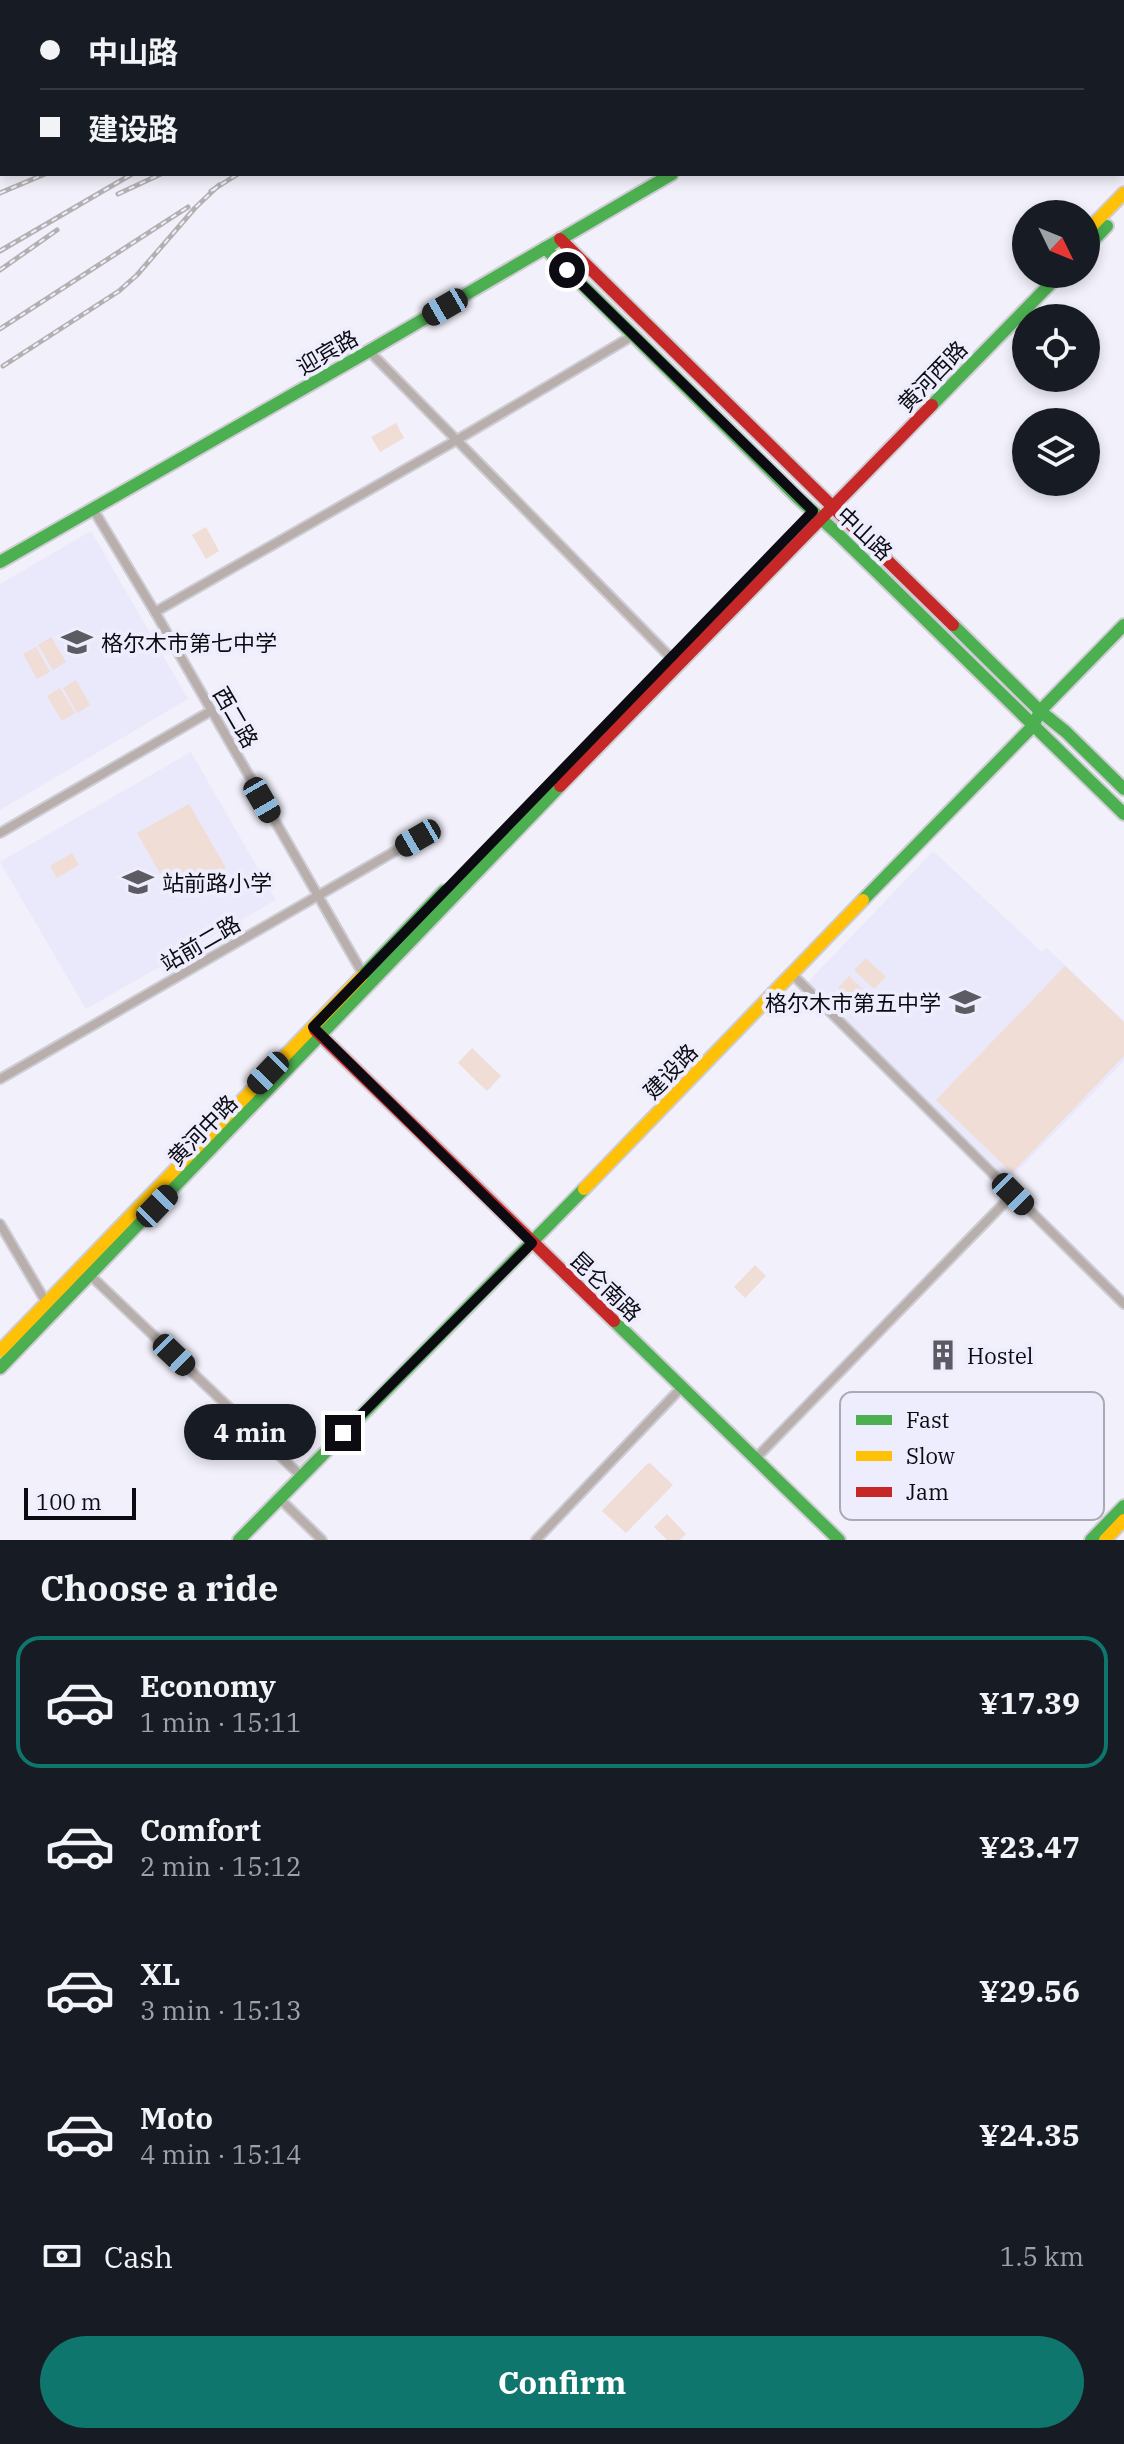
<!DOCTYPE html>
<html lang="en">
<head>
<meta charset="utf-8">
<style>
  :root { --surface:#171b24; --page:#20242c; --text:#f1f3f6; --muted:#9ea1a6; --line:#363941; --accent:#0f766e }
  body { margin:0; font-family:"IBM Plex Serif","Noto Sans SC",serif; background:var(--page); color:var(--text); height:100vh; display:flex; flex-direction:column; font-size:30px; white-space:nowrap }
  * { box-sizing:border-box; margin:0 }
  p { font-size:26px; color:var(--muted) }
  .icon { flex:none; width:44px; height:44px; fill:none; stroke:currentColor; stroke-width:2; stroke-linecap:round; stroke-linejoin:round }
  .map { position:relative; height:1540px; overflow:hidden }
  .sheet { display:flex; flex-direction:column; background:var(--surface); flex:1 }
  .sheet>* { flex:none }
  .hud { position:absolute; left:0px; top:0px; width:1124px; height:176px; box-shadow:0 4px 12px #0003; display:grid; align-content:center; height:176px; padding:0 40px; background:var(--surface) }
  .needle { width:52px; rotate:133deg }
  .fabs { position:absolute; left:1012px; top:200px; display:grid; gap:16px }
  .fabs a { display:grid; place-items:center; width:88px; height:88px; border-radius:50%; background:var(--surface); box-shadow:0 4px 12px #0003; font-size:40px }
  .scale { position:absolute; left:24px; bottom:20px; width:112px; box-sizing:border-box; padding-left:8px; border:4px solid #0b0b11; border-top:0; font-size:22px; line-height:28px; white-space:nowrap; color:#0b0b11; -webkit-text-stroke:6px #eeedfd; paint-order:stroke }
  .end { position:absolute; width:36px; height:36px; margin:-18px; border:10px solid #0b0b11; background:#fff; box-shadow:0 0 0 4px #fff }
  .from { border-radius:50% }
  .bubble { position:absolute; height:56px; border-radius:28px; background:var(--surface); box-shadow:0 4px 12px #0003; font-size:26px; font-weight:700; line-height:56px; text-align:center }
  .car { position:absolute; width:24px; height:48px; margin:-24px -12px; border-radius:10px; box-shadow:0 0 6px 2px #0007; background:linear-gradient(#222 24%,#8ab4d8 0 40%,#222 0 76%,#8ab4d8 0 86%,#222 0) }
  .hud b { display:flex; align-items:center; gap:28px; height:76px; font-size:30px }
  .hud b+b { border-top:2px solid var(--line) }
  .hud i { width:20px; height:20px; background:var(--text) }
  ul { padding:0; list-style:none }
  li { display:flex; align-items:center; gap:24px; height:132px; margin:0 16px 12px; padding:0 24px; border:4px solid transparent; border-radius:24px }
  li div { flex:1 }
  li b { display:block; font-size:30px }
  li em { font-style:normal; font-weight:700 }
  li.current { border-color:var(--accent) }
  li>.icon { width:72px; height:72px; stroke-width:1.5 }
  h2 { padding:0 40px; font-size:36px; line-height:96px }
  .pay { display:flex; align-items:center; gap:20px; height:88px; padding:0 40px; font-size:30px }
  .pay p { margin-inline-start:auto }
  .button { display:flex; gap:16px; margin-top:auto; padding:16px 40px }
  .button a { flex:1; height:92px; border-radius:48px; background:var(--accent); color:#fff; font-size:32px; font-weight:700; line-height:92px; text-align:center }
  .map>svg:first-child { display:block }
</style>
</head>
<body>
<div class="map">
<svg width="1124" height="1540" viewBox="0 0 1124 1540">
  <defs>
    <pattern id="forest-crowns" width="20" height="18" patternUnits="userSpaceOnUse" patternTransform="scale(2)"><rect width="20" height="18" fill="#f0ddd5"/><path d="M2 6a3 3 0 1 1 6 0M12 15a3 3 0 1 1 6 0" fill="none" stroke="#ccbcb6"/></pattern>
  </defs>
  <rect width="100%" height="100%" fill="#f2f0fa"/>
  <g fill="#eae8fb">
    <path d="M91 531 188 699 0 810V584Z"/>
    <path d="M191 752 276 900 86 1009 0 862Z"/>
    <path d="M933 851 1042 952 1047 948 1124 1021V1061L1009 1180 807 983Z"/>
  </g>
  <g fill="#f0ddd5">
    <path d="M396 423 404 438 380 452 371 437Z"/>
    <path d="M206 527 219 551 206 559 192 535Z"/>
    <path d="M51 637 66 662 53 670 38 645Z"/>
    <path d="M36 647 50 672 37 679 23 654Z"/>
    <path d="M76 680 90 705 77 713 63 688Z"/>
    <path d="M60 688 75 713 62 721 47 696Z"/>
    <path d="M189 804 226 868 174 898 137 833Z"/>
    <path d="M72 853 79 865 57 878 50 866Z"/>
    <path d="M866 958 886 977 874 989 854 970Z"/>
    <path d="M1065 966 1124 1022V1056L1012 1173 936 1100Z"/>
    <path d="M849 976 869 995 858 1007 838 988Z"/>
    <path d="M472 1048 501 1076 487 1091 458 1063Z"/>
    <path d="M755 1265 766 1276 745 1298 734 1287Z"/>
    <path d="M650 1463 673 1485 626 1533 602 1511 646 1465Z"/>
    <path d="M667 1514 686 1534 680 1540H667L654 1527Z"/>
  </g>
  <path fill="url(#forest-crowns)" d="M0 0H139L137 2H2V71H0Z"/>
  <g fill="none" stroke-linecap="round" stroke-linejoin="round">
    <g stroke="#ceccd4" stroke-width="12">
      <g id="street">
        <path d="M369 351 677 664"/>
        <path d="M93 509 155 612 363 974"/>
        <path d="M155 612 455 441 634 335"/>
        <path d="M0 833 211 711"/>
        <path d="M791 973 1124 1304"/>
        <path d="M0 1079 418 838"/>
        <path d="M0 1224 46 1302"/>
        <path d="M90 1275 301 1476"/>
        <path d="M755 1459 1013 1194"/>
        <path d="M279 1498 322 1540"/>
        <path d="M536 1540 682 1387"/>
      </g>
    </g>
    <g stroke="#ceccd4" stroke-width="16">
      <g id="fast">
        <path d="M1122 98 1124 99"/>
        <path d="M545 248 797 497 838 534 1124 814"/>
        <path d="M1086 248 1107 226"/>
        <path d="M932 405 1060 274"/>
        <path d="M0 562 369 351 672 174"/>
        <path d="M953 625 1040 711 1066 732 1124 789"/>
        <path d="M863 900 1033 726 1040 711 1124 625"/>
        <path d="M362 976 444 891"/>
        <path d="M614 1321 839 1540"/>
        <path d="M0 1368 560 786"/>
        <path d="M239 1540 584 1189"/>
        <path d="M1091 1540 1124 1506"/>
      </g>
    </g>
    <g stroke="#ceccd4" stroke-width="16">
      <g id="slow">
        <path d="M1086 232 1124 193"/>
        <path d="M584 1189 863 900"/>
        <path d="M0 1351 362 976"/>
        <path d="M1105 1540 1124 1520"/>
      </g>
    </g>
    <g stroke="#ceccd4" stroke-width="16">
      <g id="jam">
        <path d="M560 239 953 625"/>
        <path d="M560 786 932 405"/>
        <path d="M315 1030 614 1321"/>
      </g>
    </g>
    <use href="#street" stroke="#b8afac" stroke-width="8"/>
    <use href="#fast" stroke="#4caf50" stroke-width="12"/>
    <use href="#slow" stroke="#ffc107" stroke-width="12"/>
    <use href="#jam" stroke="#c62828" stroke-width="12"/>
    <g stroke="#b4afb0" stroke-width="5">
      <g id="rail">
        <path d="M248 2 249 0"/>
        <path d="M312 2 315 0"/>
        <path d="M933 2 945 0"/>
        <path d="M1010 2 1023 0"/>
        <path d="M211 191 238 174"/>
        <path d="M0 193 45 174"/>
        <path d="M118 194 161 174"/>
        <path d="M0 251 132 174"/>
        <path d="M0 270 57 230"/>
        <path d="M0 329 188 207"/>
        <path d="M3 366 119 291 137 275 195 208 219 185"/>
      </g>
    </g>
    <use href="#rail" stroke="#eeedfd" stroke-width="2" stroke-dasharray="6" stroke-linecap="butt"/>
  </g>
  <g fill="none" stroke-linecap="round" stroke-linejoin="round">
    <path stroke="#0b0b11" stroke-width="10" d="M343 1433 532 1243 313 1027 813 511 567 270"/>
  </g>
  <defs>
    <g id="school-bare" transform="scale(2.4)"><path d="M0-5L7-2L0 1L-7-2ZM-4 1L0 2.5L4 1V4Q0 6-4 4Z" fill="#5c5b63" stroke="#eeedfd" stroke-width="2.5" paint-order="stroke"/></g>
    <g id="building-bare" transform="scale(2.4)"><path d="M-4-6H4V6H1V3H-1V6H-4ZM-2.5-4.3h1.7v1.8h-1.7ZM.8-4.3h1.7v1.8H.8ZM-2.5-1h1.7V.8h-1.7ZM.8-1h1.7V.8H.8Z" fill="#5c5b63" stroke="#eeedfd" stroke-width="2.5" paint-order="stroke"/></g>
  </defs>
  <g fill-rule="evenodd">
    <use href="#school-bare" x="77" y="642"/>
    <use href="#school-bare" x="138" y="882"/>
    <use href="#school-bare" x="965" y="1002"/>
    <use href="#building-bare" x="943" y="1355"/>
  </g>
  <g text-anchor="middle" dominant-baseline="central" stroke-width="8" stroke-linejoin="round" paint-order="stroke">
    <g font-size="22" fill="#0b0b11" stroke="#eeedfd">
      <text transform="translate(327 352) rotate(-30)">迎宾路</text>
      <text transform="translate(932 376) rotate(-46)">黄河西路</text>
      <text transform="translate(865 533) rotate(43)">中山路</text>
      <text transform="translate(236 717) rotate(60)">西二路</text>
      <text transform="translate(200 943) rotate(-30)">站前二路</text>
      <text transform="translate(670 1071) rotate(-46)">建设路</text>
      <text transform="translate(202 1130) rotate(-46)">黄河中路</text>
      <text transform="translate(606 1286) rotate(44)">昆仑南路</text>
    </g>
    <g font-size="22" fill="#0b0b11" stroke="#eeedfd" text-anchor="start">
      <text x="101" y="642">格尔木市第七中学</text>
      <text x="162" y="882">站前路小学</text>
      <text x="941" y="1002" text-anchor="end">格尔木市第五中学</text>
      <text x="967" y="1355">Hostel</text>
    </g>
  </g>
  <rect x="840" y="1392" width="264" height="128" rx="12" fill="#eeedfd" stroke="#aaa9b6" stroke-width="2"/>
  <rect x="856" y="1415" width="36" height="10" fill="#4caf50"/>
  <rect x="856" y="1451" width="36" height="10" fill="#ffc107"/>
  <rect x="856" y="1487" width="36" height="10" fill="#c62828"/>
  <g font-size="22" fill="#0b0b11">
    <text x="906" y="1428">Fast</text>
    <text x="906" y="1464">Slow</text>
    <text x="906" y="1500">Jam</text>
  </g>
</svg>
<div class="fabs">
<a><svg class="needle" viewBox="-14 -14 28 28"><path d="M0-13l5 13h-10z" fill="#e53935"/><path d="M0 13l5-13h-10z" fill="#9ea1a6"/></svg></a>
<a><svg class="icon" aria-label="locate" viewBox="0 0 24 24"><circle cx="12" cy="12" r="6"/><path d="M12 2v4M12 18v4M2 12h4M18 12h4"/></svg></a>
<a><svg class="icon" aria-label="layers" viewBox="0 0 24 24"><path d="M12 4l9 5-9 5-9-5zM3 14l9 5 9-5"/></svg></a>
</div>
<div class="scale">100 m</div>
<i class="end from" style="left:567px;top:270px"></i>
<i class="end" style="left:343px;top:1433px"></i>
<div class="bubble" style="left:184px;top:1404px;width:132px">4 min</div>
<i class="car" style="left:445px;top:307px;rotate:240deg"></i>
<i class="car" style="left:262px;top:800px;rotate:150deg"></i>
<i class="car" style="left:418px;top:838px;rotate:240deg"></i>
<i class="car" style="left:268px;top:1073px;rotate:224deg"></i>
<i class="car" style="left:1013px;top:1194px;rotate:135deg"></i>
<i class="car" style="left:157px;top:1206px;rotate:44deg"></i>
<i class="car" style="left:174px;top:1355px;rotate:134deg"></i>
<div class="hud">
<b><i class="from"></i>中山路</b>
<b><i></i>建设路</b>
</div>
</div>
<section class="sheet">
<h2>Choose a ride</h2>
<ul>
<li class="current"><svg class="icon" aria-label="car" viewBox="0 0 24 24"><path d="M5 17H2v-5l4-1 3-4h7l3 4 3 1v5h-3M9 17h6M6 11h13"/><circle cx="7" cy="17" r="2"/><circle cx="17" cy="17" r="2"/></svg><div><b>Economy</b><p>1 min · 15:11</p></div><em>¥17.39</em></li>
<li><svg class="icon" aria-label="car" viewBox="0 0 24 24"><path d="M5 17H2v-5l4-1 3-4h7l3 4 3 1v5h-3M9 17h6M6 11h13"/><circle cx="7" cy="17" r="2"/><circle cx="17" cy="17" r="2"/></svg><div><b>Comfort</b><p>2 min · 15:12</p></div><em>¥23.47</em></li>
<li><svg class="icon" aria-label="car" viewBox="0 0 24 24"><path d="M5 17H2v-5l4-1 3-4h7l3 4 3 1v5h-3M9 17h6M6 11h13"/><circle cx="7" cy="17" r="2"/><circle cx="17" cy="17" r="2"/></svg><div><b>XL</b><p>3 min · 15:13</p></div><em>¥29.56</em></li>
<li><svg class="icon" aria-label="car" viewBox="0 0 24 24"><path d="M5 17H2v-5l4-1 3-4h7l3 4 3 1v5h-3M9 17h6M6 11h13"/><circle cx="7" cy="17" r="2"/><circle cx="17" cy="17" r="2"/></svg><div><b>Moto</b><p>4 min · 15:14</p></div><em>¥24.35</em></li>
</ul>
<div class="pay"><svg class="icon" aria-label="cash" viewBox="0 0 24 24"><path d="M3 7h18v10H3z"/><circle cx="12" cy="12" r="2"/></svg>Cash<p>1.5 km</p></div>
<div class="button"><a>Confirm</a></div>
</section>
</body>
</html>
